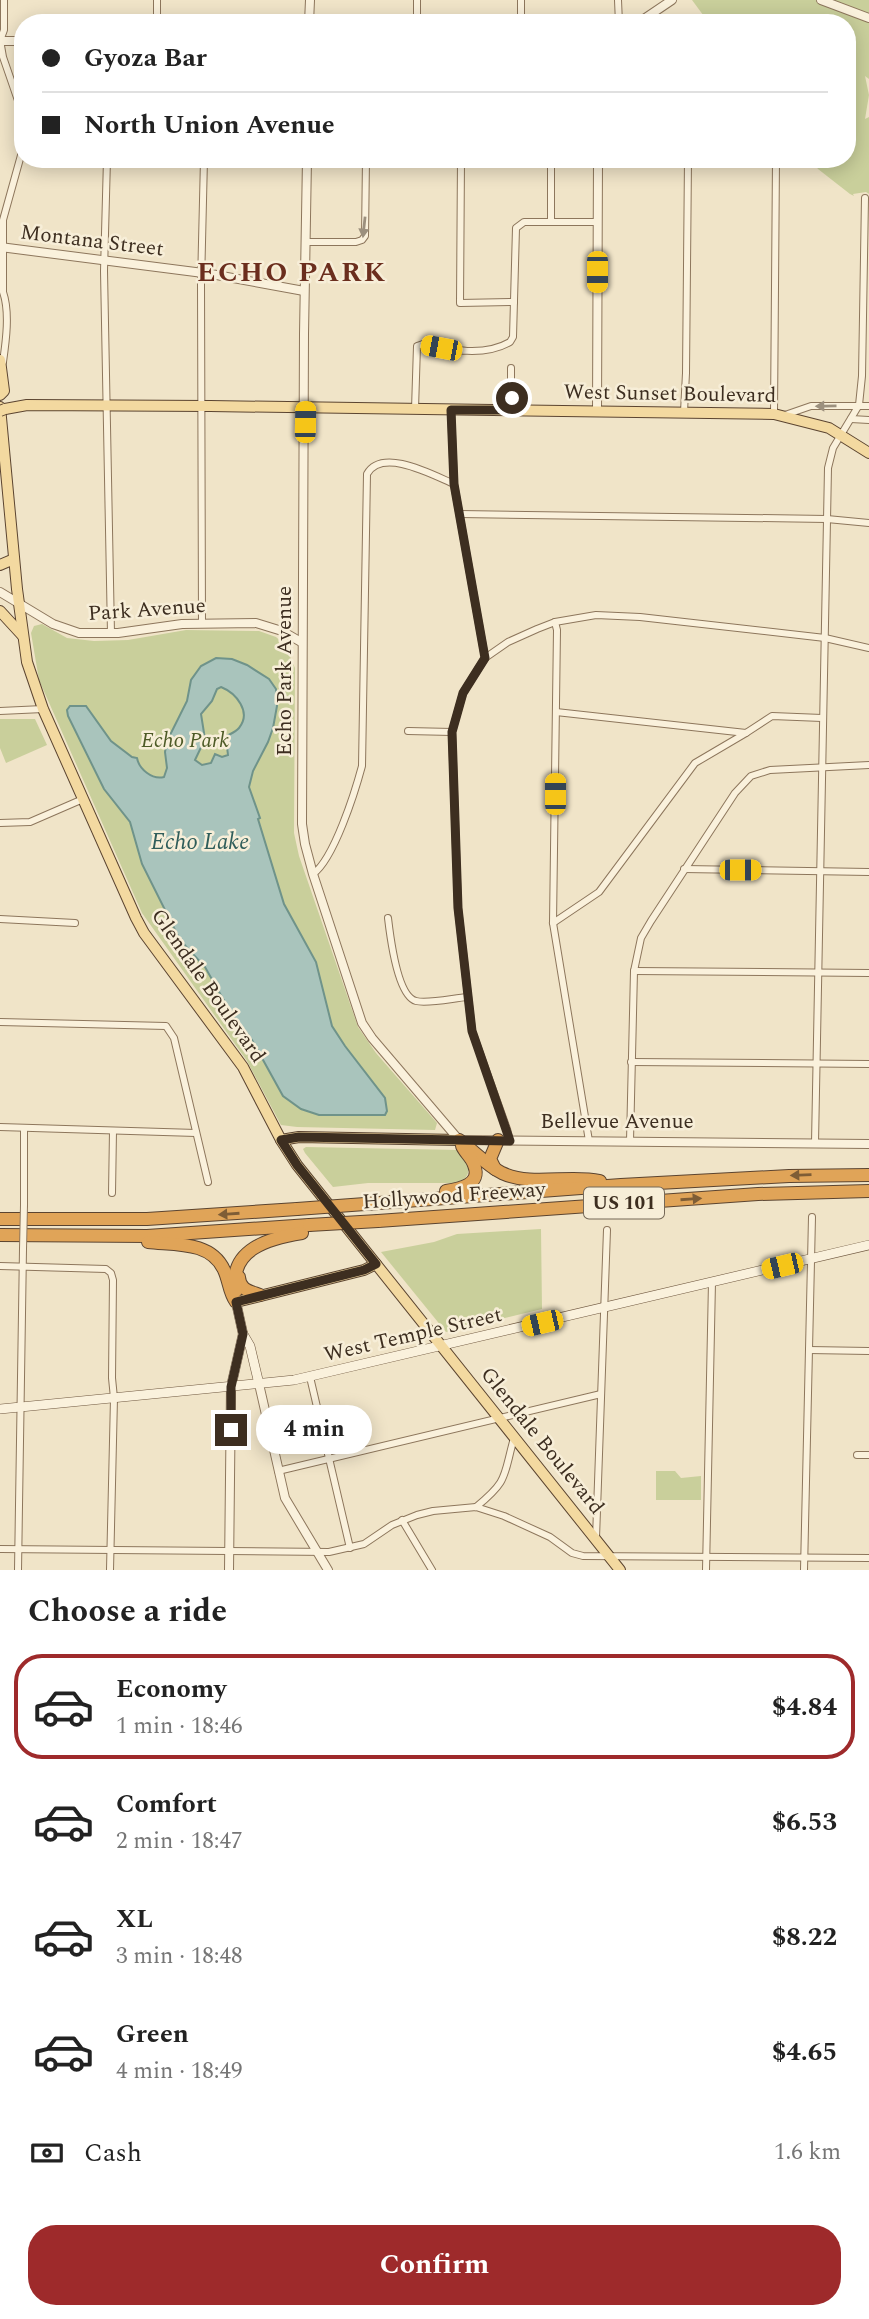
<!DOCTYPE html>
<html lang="en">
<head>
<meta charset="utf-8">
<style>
  :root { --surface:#fff; --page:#f6f6f6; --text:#222; --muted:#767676; --line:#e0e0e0; --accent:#9e2a2b }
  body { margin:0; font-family:Spectral,serif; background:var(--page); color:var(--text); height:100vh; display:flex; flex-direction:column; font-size:26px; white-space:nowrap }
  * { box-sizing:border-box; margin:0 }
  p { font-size:23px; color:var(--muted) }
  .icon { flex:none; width:38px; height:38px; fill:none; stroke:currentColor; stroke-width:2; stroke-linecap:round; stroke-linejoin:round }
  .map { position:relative; height:1570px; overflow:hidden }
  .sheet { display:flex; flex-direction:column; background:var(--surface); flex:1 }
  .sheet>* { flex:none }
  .guide { position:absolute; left:14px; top:14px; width:842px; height:154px; border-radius:28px; box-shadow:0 4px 18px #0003; display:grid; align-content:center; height:154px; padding:0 28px; background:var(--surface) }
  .end { position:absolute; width:32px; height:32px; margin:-16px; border:9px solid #3d2e20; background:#fff; box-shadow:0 0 0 4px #fff }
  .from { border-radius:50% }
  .bubble { position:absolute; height:49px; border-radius:24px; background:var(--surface); box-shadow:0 4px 18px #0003; font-size:23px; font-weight:700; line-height:49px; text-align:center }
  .car { position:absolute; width:21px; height:42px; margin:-21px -10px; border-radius:9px; box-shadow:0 0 5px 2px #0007; background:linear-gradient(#f5c518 24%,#345 0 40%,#f5c518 0 76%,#345 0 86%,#f5c518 0) }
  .guide b { display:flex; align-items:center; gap:24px; height:66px; font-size:26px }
  .guide b+b { border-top:2px solid var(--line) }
  .guide i { width:18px; height:18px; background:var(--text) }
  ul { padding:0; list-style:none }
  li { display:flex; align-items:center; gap:21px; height:105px; margin:0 14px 10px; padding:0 14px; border:4px solid transparent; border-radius:28px }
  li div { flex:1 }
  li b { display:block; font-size:26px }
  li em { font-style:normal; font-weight:700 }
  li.active { border-color:var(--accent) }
  li>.icon { width:63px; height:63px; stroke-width:1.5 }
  h2 { padding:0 28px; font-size:32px; line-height:84px }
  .pay { display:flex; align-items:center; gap:18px; height:77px; padding:0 28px; font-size:26px }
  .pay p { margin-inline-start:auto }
  .action { display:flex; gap:14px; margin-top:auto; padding:14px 28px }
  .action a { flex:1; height:80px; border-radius:28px; background:var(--accent); color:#fff; font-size:28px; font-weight:700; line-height:80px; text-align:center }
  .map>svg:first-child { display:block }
</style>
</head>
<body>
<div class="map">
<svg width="869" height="1570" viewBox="0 0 869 1570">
  <rect width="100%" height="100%" fill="#f0e4c8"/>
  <g fill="#c9cf9b">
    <path d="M692 0H869V79L865 76 869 95 865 119 869 117V194L866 192 853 194 854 196 850 194 818 169 811 159H847V23H709Z"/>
    <path d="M42 624 67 638 94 641 128 640 186 630 259 631 276 637 285 645 295 668 294 833 299 856 358 1027 376 1053 437 1123 435 1130 297 1127 281 1125 247 1061 142 913 39 680 31 633 34 626Z"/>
    <path d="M0 719H35L47 745 6 763 0 748Z"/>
    <path d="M306 1147 458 1150C468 1161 475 1174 459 1183H368L333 1187 305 1153 303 1149Z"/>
    <path d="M541 1229 542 1309 446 1332 381 1252 434 1242 457 1234Z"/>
    <path d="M656 1471H675L681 1478 701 1476V1500H656Z"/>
  </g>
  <path fill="#a9c4bc" stroke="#6f938a" stroke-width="2" fill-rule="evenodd" d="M216 658 232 659 247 665 269 679 276 689 277 706 273 728 268 742 253 771 249 787 260 818 258 819 284 904 316 962 332 1026 345 1046 385 1098 387 1111 385 1115H319L301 1109 283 1096 252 1040 231 1013 205 967 180 940 142 864 130 822 104 789 68 716 67 710 70 706H86L111 741 132 757 137 758C139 769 152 780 164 777L167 768 165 752 167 741 187 701 191 680 201 666ZM221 687C236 693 252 712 239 728 234 734 225 735 220 741L227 747 228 755 222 757 215 754 211 763 202 765 195 760 205 739 201 714 212 701 217 689Z"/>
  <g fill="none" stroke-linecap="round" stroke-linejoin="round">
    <g stroke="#8d765c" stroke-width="8">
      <g id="minor">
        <path d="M417 0V23"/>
        <path d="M521 0V23"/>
        <path d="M618 0 619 23"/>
        <path d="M157 23V0"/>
        <path d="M0 40 3 57 23 115"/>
        <path d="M0 41 4 30V0"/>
        <path d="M107 159 104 271 111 633"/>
        <path d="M461 159 460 303 514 302"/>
        <path d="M551 159V222"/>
        <path d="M306 242H356L362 240 365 236 366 159"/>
        <path d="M3 362C6 341 10 312 3 292V220L23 148"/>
        <path d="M511 368V410"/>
        <path d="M415 409 417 346 423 344C451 350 484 357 510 342L513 337 516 228 524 222H597"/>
        <path d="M451 410 454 484 485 658"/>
        <path d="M684 412 686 373 688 159"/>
        <path d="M774 414 776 159"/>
        <path d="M785 415 811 406H869"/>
        <path d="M851 419 869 420"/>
        <path d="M460 514 827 519 869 523"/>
        <path d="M555 622 557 630 553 923 589 1141"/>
        <path d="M202 623 201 284 204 159"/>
        <path d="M0 711 43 709"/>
        <path d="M556 712 746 733 772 716 822 718"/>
        <path d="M408 731 452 732"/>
        <path d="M0 823 30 822 83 799"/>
        <path d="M684 869 869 872"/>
        <path d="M313 874C334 859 355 792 362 766L367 474C382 447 433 475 454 484"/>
        <path d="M388 918C390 935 397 996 416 1001 428 1004 454 998 467 997"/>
        <path d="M0 919 75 923"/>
        <path d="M553 923 599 892 695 763 746 733"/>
        <path d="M634 971 869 973"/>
        <path d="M0 1022 166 1026 174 1038 208 1182"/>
        <path d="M631 1062 869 1064"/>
        <path d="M0 1127 196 1133"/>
        <path d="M510 1141 507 1129 472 1031 458 908 452 732 463 693 485 658 508 642 537 629 555 622 596 615 640 617 825 638 869 648"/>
        <path d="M630 1141 634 971 641 938 651 921 735 793 751 776 770 770 869 765"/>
        <path d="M815 1143 828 468 833 448 859 405 862 376 865 198"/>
        <path d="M112 1193 113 1131"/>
        <path d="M24 1205V1129"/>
        <path d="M0 1266 106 1269 111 1273 113 1280 112 1378 114 1398 110 1570"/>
        <path d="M809 1350 869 1351"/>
        <path d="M310 1377 350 1548"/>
        <path d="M857 1455H869"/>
        <path d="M278 1471 601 1394"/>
        <path d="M476 1507C509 1480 503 1477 514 1438"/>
        <path d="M402 1520 432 1570"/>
        <path d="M596 1538 607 1230"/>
        <path d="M0 1549 329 1552 364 1544 392 1525 417 1515 433 1511 476 1507 504 1516 550 1537 572 1553 583 1556 869 1558"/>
        <path d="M18 1570 23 1249"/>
        <path d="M706 1570 712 1282"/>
        <path d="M804 1570 812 1217"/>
      </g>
    </g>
    <g stroke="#8d765c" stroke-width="10">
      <g id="tertiary">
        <path d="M821 0 869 18"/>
        <path d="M309 23 310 0"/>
        <path d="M638 23 672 0"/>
        <path d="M0 41H23"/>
        <path d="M307 159 304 334 302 824 305 844 313 874 362 1023 372 1038 459 1140 869 1144"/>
        <path d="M0 247 211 274 304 291"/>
        <path d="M597 411 598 159"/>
        <path d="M0 592 53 624 79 633H118L182 624 256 623 282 631 301 642"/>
        <path d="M259 1384 285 1498 328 1570"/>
        <path d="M229 1570 231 1387"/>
      </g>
    </g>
    <g stroke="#6f573f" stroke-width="10">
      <g id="secondary">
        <path d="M236 1302 243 1334 250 1346 259 1384"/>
        <path d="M231 1387 243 1334"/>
        <path d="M0 1409 294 1380 869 1245"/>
      </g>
    </g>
    <g stroke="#5b4430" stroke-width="12">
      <g id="primary">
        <path d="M0 360 4 391 0 395"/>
        <path d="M0 407 17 589 27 662 43 709 136 918 144 933 243 1067 281 1140 297 1165 620 1570"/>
        <path d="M5 409 27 405 210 406 774 414 829 428 869 453"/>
        <path d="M0 565 14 559"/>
        <path d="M0 611 23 636"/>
        <path d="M281 1140 299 1137 459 1140"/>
        <path d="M236 1302 364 1270 376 1264"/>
      </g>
    </g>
    <g stroke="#5b4430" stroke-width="14">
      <g id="motorway">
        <path d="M459 1140C473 1150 486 1165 502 1173 533 1187 567 1174 600 1181"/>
        <path d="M495 1169 490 1159 498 1140"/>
        <path d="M446 1191C459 1189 482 1185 474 1165 472 1158 465 1153 462 1146"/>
        <path d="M365 1204 621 1185 789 1176 869 1175"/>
        <path d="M0 1219H147L297 1209"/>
        <path d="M378 1221 758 1194 869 1191"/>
        <path d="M0 1235 147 1236 309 1225"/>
        <path d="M148 1242C175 1245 211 1241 224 1270 229 1280 229 1293 236 1302"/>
        <path d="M239 1277C240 1290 249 1291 260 1295"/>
        <path d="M236 1291C228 1249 270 1238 302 1233"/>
      </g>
    </g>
    <use href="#minor" stroke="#faf1dc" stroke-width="6"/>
    <use href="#tertiary" stroke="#faf1dc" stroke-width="8"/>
    <use href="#secondary" stroke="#faf1dc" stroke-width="9"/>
    <use href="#primary" stroke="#f3d9a0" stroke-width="10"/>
    <use href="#motorway" stroke="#e0a458" stroke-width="12"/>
    <g stroke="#8d765c" stroke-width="8" stroke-linecap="butt">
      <path id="minor-bridge" d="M23 1249 24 1205"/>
    </g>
    <g stroke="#5b4430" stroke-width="12" stroke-linecap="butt">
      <path id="primary-bridge" d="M0 411 5 409"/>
    </g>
    <g stroke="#5b4430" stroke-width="14" stroke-linecap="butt">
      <g id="motorway-bridge">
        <path d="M297 1209 365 1204"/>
        <path d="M309 1225 378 1221"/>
      </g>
    </g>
    <use href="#minor-bridge" stroke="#faf1dc" stroke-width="6"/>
    <use href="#primary-bridge" stroke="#f3d9a0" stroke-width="10"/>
    <use href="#motorway-bridge" stroke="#e0a458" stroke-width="12"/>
  </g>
  <defs><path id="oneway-solid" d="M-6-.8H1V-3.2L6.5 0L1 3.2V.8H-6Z" transform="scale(1.75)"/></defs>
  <g fill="#9c907e">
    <use href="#oneway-solid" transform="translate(364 227) rotate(96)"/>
    <use href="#oneway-solid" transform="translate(826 406) rotate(179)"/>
  </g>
  <g fill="#7e5d36">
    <use href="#oneway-solid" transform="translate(801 1175) rotate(178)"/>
    <use href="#oneway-solid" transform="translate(691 1199) rotate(-4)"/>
    <use href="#oneway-solid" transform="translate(229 1214) rotate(176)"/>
  </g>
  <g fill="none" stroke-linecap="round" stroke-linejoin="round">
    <path stroke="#3d2e20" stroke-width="9" d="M231 1430V1387L243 1334 236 1302 364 1270 376 1264 297 1165 281 1140 299 1137 510 1141 472 1031 458 908 452 732 463 693 485 658 454 484 451 410H511L512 398"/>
  </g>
  <g text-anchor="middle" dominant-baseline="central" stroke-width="5" stroke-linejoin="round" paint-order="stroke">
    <rect fill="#f7eed8" stroke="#756857" stroke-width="2" x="584" y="1187.5" width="80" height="31" rx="5"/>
    <g font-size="19" font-weight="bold" fill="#3d2e20">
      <text x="624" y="1203">US 101</text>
    </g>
    <g font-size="21" fill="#3d2e20" stroke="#f7eed8">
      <text transform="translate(92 241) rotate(7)">Montana Street</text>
      <text transform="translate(670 394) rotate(1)">West Sunset Boulevard</text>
      <text transform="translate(147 610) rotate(-4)">Park Avenue</text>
      <text transform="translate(285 671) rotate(-90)">Echo Park Avenue</text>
      <text transform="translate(208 986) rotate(55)">Glendale Boulevard</text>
      <text x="617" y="1122">Bellevue Avenue</text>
      <text transform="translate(454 1196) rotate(-4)">Hollywood Freeway</text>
      <text transform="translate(413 1335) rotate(-13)">West Temple Street</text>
      <text transform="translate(542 1441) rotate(51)">Glendale Boulevard</text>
    </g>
    <g font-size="21" font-style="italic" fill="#4d5a26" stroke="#f7eed8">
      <text x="185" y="741">Echo Park</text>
    </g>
    <g font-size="23" font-style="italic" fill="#2f5d5a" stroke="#f7eed8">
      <text x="200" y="842">Echo Lake</text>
    </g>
    <g font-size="28" font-weight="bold" letter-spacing="2" fill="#6b2e1e" stroke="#f7eed8">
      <text x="292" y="272">ECHO PARK</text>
    </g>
  </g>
</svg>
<i class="end from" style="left:512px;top:398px"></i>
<i class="end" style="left:231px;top:1430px"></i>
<div class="bubble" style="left:256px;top:1405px;width:116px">4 min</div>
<i class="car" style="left:597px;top:272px;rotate:180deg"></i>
<i class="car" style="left:441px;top:348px;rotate:281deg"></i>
<i class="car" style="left:305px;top:422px;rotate:1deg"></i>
<i class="car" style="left:555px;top:794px;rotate:0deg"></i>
<i class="car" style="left:740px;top:870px;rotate:90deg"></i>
<i class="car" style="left:782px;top:1266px;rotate:257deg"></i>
<i class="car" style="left:542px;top:1323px;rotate:257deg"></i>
<div class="guide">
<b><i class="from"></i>Gyoza Bar</b>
<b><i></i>North Union Avenue</b>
</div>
</div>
<section class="sheet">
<h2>Choose a ride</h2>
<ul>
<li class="active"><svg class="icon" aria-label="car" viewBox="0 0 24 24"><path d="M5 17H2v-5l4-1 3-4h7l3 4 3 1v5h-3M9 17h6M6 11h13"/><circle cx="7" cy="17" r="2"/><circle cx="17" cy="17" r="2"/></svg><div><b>Economy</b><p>1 min · 18:46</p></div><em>$4.84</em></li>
<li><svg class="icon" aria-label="car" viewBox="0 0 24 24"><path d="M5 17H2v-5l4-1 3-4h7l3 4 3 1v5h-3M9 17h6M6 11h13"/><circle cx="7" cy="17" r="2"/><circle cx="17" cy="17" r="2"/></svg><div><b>Comfort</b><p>2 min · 18:47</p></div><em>$6.53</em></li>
<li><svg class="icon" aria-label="car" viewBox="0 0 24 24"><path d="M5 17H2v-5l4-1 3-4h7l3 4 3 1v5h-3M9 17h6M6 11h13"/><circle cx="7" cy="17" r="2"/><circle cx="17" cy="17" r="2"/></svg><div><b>XL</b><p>3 min · 18:48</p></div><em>$8.22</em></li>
<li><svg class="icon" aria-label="car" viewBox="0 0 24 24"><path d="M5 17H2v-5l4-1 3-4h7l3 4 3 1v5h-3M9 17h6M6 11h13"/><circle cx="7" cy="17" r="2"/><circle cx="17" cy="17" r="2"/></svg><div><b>Green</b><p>4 min · 18:49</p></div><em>$4.65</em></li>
</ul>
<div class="pay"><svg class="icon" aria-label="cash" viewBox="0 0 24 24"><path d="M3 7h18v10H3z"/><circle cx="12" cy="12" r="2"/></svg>Cash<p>1.6 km</p></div>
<div class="action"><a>Confirm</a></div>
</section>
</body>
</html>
